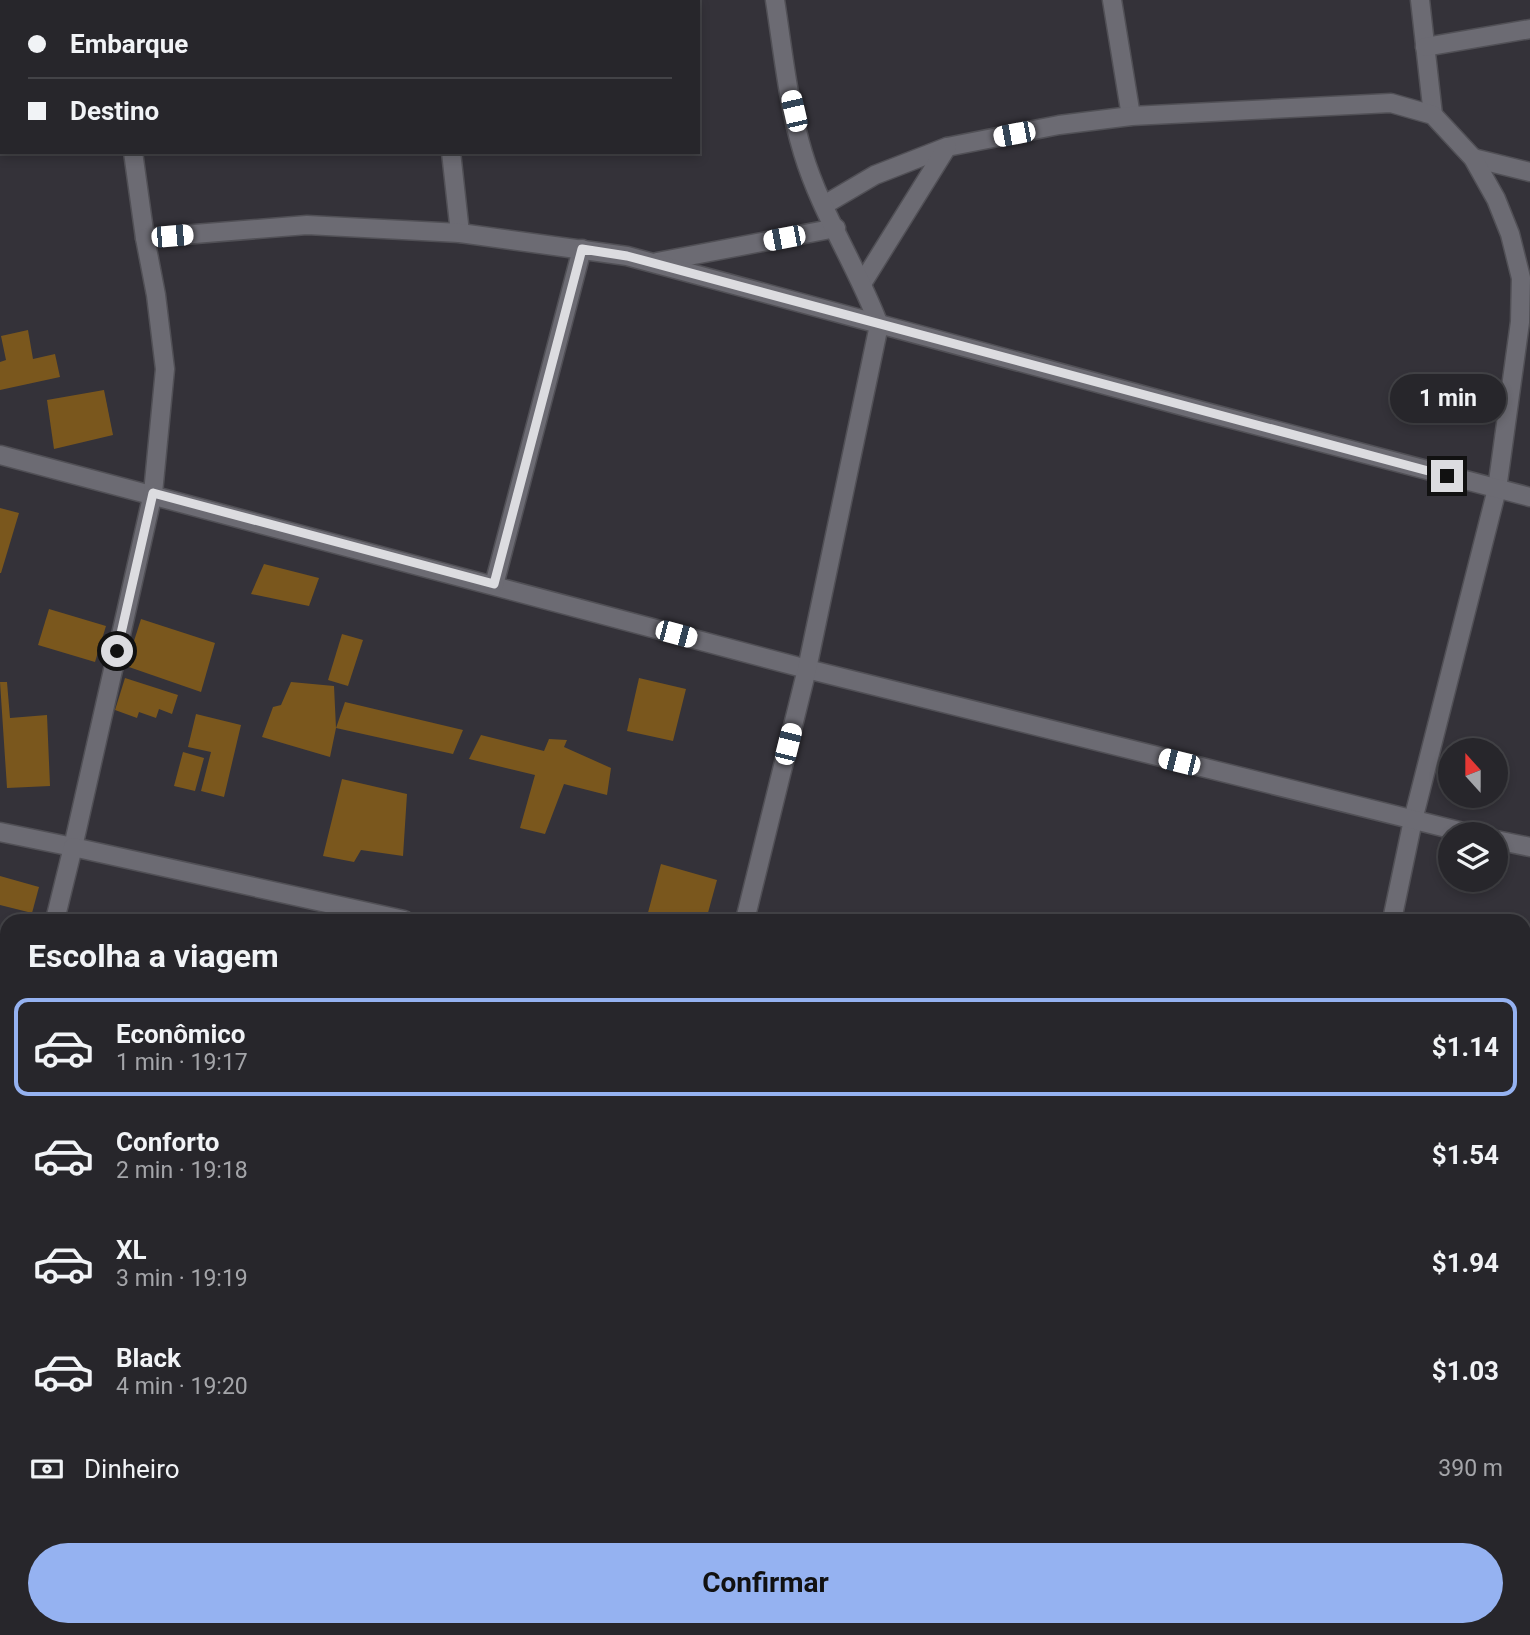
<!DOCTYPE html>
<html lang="pt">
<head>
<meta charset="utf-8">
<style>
  :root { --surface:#27262b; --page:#333237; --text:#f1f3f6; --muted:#a4a5a9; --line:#434347; --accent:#95b2f1 }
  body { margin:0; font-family:Roboto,sans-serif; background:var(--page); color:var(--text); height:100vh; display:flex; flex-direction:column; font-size:26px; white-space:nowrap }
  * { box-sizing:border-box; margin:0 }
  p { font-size:23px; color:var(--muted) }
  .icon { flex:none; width:38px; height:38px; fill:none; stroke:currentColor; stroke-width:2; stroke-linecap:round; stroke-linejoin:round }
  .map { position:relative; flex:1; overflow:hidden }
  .sheet { position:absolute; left:0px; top:914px; width:1531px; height:723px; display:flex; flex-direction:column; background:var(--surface); border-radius:21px 21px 0 0; box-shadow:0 4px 10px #0003,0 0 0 2px var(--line) }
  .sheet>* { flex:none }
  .hud { position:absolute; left:0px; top:0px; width:700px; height:154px; box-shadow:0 4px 10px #0003,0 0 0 2px var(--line); display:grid; align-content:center; height:154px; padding:0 28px; background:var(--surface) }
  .needle { width:46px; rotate:339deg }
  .buttons { position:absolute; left:1438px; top:738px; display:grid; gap:14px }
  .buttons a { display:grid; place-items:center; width:70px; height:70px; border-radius:50%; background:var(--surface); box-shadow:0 4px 10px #0003,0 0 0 2px var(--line); font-size:35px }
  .end { position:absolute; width:32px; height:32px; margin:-16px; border:9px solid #dcdce0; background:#111; box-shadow:0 0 0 4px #111 }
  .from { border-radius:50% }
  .bubble { position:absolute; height:49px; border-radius:24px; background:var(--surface); box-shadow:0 4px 10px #0003,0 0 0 2px var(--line); font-size:23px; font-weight:700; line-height:49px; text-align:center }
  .car { position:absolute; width:21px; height:42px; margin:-21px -10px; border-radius:9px; box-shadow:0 0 5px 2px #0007; background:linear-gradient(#fff 24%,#345 0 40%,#fff 0 76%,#345 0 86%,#fff 0) }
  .hud b { display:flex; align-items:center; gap:24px; height:66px; font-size:26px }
  .hud b+b { border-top:2px solid var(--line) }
  .hud i { width:18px; height:18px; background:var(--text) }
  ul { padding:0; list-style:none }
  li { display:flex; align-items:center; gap:21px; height:98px; margin:0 14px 10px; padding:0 14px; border:4px solid transparent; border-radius:14px }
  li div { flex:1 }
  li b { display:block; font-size:26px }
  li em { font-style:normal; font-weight:700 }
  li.active { border-color:var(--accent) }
  li>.icon { width:63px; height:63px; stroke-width:1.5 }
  h2 { padding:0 28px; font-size:32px; line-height:84px }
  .pay { display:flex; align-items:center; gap:18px; height:77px; padding:0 28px; font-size:26px }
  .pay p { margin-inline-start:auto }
  .primary-button { display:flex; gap:14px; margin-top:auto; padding:14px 28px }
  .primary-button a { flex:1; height:80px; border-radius:42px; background:var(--accent); color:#111; font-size:28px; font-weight:700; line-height:80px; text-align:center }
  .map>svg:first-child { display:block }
</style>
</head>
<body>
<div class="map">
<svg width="1530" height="1635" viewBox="0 0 1530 1635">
  <rect width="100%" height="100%" fill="#343239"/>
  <g fill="#7a571d">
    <path d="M28 330 33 359 55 354 60 377 0 390V362L6 360 1 336Z"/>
    <path d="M104 390 113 435 54 449 47 400Z"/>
    <path d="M0 508 19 513 1 573H0Z"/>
    <path d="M264 564 319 578 309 606 251 594Z"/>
    <path d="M49 609 106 626 95 662 38 645Z"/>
    <path d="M141 619 215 643 201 692 126 666Z"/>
    <path d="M342 634 363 640 348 686 328 680Z"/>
    <path d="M125 678 178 695 172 714 159 709 156 718 139 712 137 718 115 710Z"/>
    <path d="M639 678 686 689 673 741 627 731Z"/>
    <path d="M0 682H7L10 718 47 715 50 786 7 788Z"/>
    <path d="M291 682 334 686 336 728 330 757 262 737 273 707 281 705Z"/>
    <path d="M345 702 463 730 453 754 336 728Z"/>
    <path d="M196 714 241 725 224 797 201 791 211 752 188 747Z"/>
    <path d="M481 735 544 751 549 739 567 740 564 747 611 768 607 795 564 784 545 834 520 828 535 775 469 759Z"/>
    <path d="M183 752 204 758 195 791 174 786Z"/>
    <path d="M342 779 407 794 403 856 361 850 354 862 323 856Z"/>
    <path d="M661 864 717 880 706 920H646Z"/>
    <path d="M0 876 39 887 32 913 0 905Z"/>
    <path d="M6 1236H7V1300L0 1299V1260Z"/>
    <path d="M0 1388 7 1390V1442L0 1440Z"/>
    <path d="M145 1629H164L174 1631V1635H142Z"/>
  </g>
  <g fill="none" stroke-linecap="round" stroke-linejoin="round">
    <g stroke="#515056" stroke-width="21">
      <g id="street">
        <path d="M111 0V2"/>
        <path d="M433 0V2"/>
        <path d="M1112 0 1131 116"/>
        <path d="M1420 0 1433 115"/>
        <path d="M1425 47 1530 29"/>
        <path d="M133 152 145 238"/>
        <path d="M451 152 460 233"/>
        <path d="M1473 158 1530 172"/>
        <path d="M824 205 875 175 947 147 1059 125 1131 116 1391 103 1433 115 1473 158 1496 199 1510 234 1521 278 1520 322 1497 489 1413 820 1392 920"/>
        <path d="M657 262 836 228"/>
        <path d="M863 282 947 147"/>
        <path d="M0 455 807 669 1475 835"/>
        <path d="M494 585 582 249"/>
        <path d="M0 832 73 847 153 493 165 369 156 295 145 238 307 225 460 233 627 256 1194 409 1530 497"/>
        <path d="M1496 840 1530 847"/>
        <path d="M55 920 73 847 404 920"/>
        <path d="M745 920 807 669 879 325C857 266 821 213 803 153 788 104 783 51 775 0"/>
        <path d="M0 1137 7 1109"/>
        <path d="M0 1181 7 1183"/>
        <path d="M1524 1192 1530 1194"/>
        <path d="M1524 1563 1530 1565"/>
        <path d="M367 1629 387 1635"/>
        <path d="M202 1635 215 1629"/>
        <path d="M572 1635 573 1629"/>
        <path d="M1201 1635 1203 1629"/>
      </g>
    </g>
    <use href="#street" stroke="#6c6b73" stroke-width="18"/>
  </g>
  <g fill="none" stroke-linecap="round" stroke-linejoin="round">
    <path stroke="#dcdce0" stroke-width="9" d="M117 651 153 493 494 584 582 249 627 256 1447 476"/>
  </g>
</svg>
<div class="buttons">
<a><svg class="needle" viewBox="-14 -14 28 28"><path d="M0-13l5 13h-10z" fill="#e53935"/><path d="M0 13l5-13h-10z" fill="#a4a5a9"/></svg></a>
<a><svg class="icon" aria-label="layers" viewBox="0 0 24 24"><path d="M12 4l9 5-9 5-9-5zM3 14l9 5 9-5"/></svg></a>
</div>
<i class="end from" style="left:117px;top:651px"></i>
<i class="end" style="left:1447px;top:476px"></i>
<div class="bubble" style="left:1390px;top:374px;width:116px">1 min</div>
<i class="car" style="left:794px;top:111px;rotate:347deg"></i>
<i class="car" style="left:1014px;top:134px;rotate:259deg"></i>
<i class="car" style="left:172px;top:236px;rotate:85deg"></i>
<i class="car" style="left:784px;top:238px;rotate:259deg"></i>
<i class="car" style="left:676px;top:634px;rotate:105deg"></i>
<i class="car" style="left:788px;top:744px;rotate:14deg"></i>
<i class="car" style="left:1179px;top:762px;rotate:284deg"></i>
<div class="hud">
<b><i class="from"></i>Embarque</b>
<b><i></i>Destino</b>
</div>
<section class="sheet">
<h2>Escolha a viagem</h2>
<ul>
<li class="active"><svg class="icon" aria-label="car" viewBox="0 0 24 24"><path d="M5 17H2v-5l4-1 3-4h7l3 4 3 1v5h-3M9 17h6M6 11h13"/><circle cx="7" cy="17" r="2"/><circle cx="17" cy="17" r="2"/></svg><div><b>Econômico</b><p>1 min · 19:17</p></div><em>$1.14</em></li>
<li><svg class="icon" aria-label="car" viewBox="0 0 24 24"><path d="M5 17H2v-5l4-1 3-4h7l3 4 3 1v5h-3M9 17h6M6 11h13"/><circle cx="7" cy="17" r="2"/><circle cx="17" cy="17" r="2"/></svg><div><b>Conforto</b><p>2 min · 19:18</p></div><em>$1.54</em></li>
<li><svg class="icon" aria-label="car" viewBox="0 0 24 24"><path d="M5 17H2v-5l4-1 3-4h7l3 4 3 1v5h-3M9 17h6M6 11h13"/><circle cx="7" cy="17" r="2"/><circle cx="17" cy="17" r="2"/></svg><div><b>XL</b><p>3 min · 19:19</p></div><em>$1.94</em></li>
<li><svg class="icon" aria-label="car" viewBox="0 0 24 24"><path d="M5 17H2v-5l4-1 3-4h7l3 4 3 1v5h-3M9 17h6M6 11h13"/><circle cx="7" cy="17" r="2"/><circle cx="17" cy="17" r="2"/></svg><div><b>Black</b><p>4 min · 19:20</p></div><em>$1.03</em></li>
</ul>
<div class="pay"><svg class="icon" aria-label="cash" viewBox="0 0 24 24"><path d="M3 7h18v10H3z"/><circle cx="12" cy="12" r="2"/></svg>Dinheiro<p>390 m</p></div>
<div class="primary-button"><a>Confirmar</a></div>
</section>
</div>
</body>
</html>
